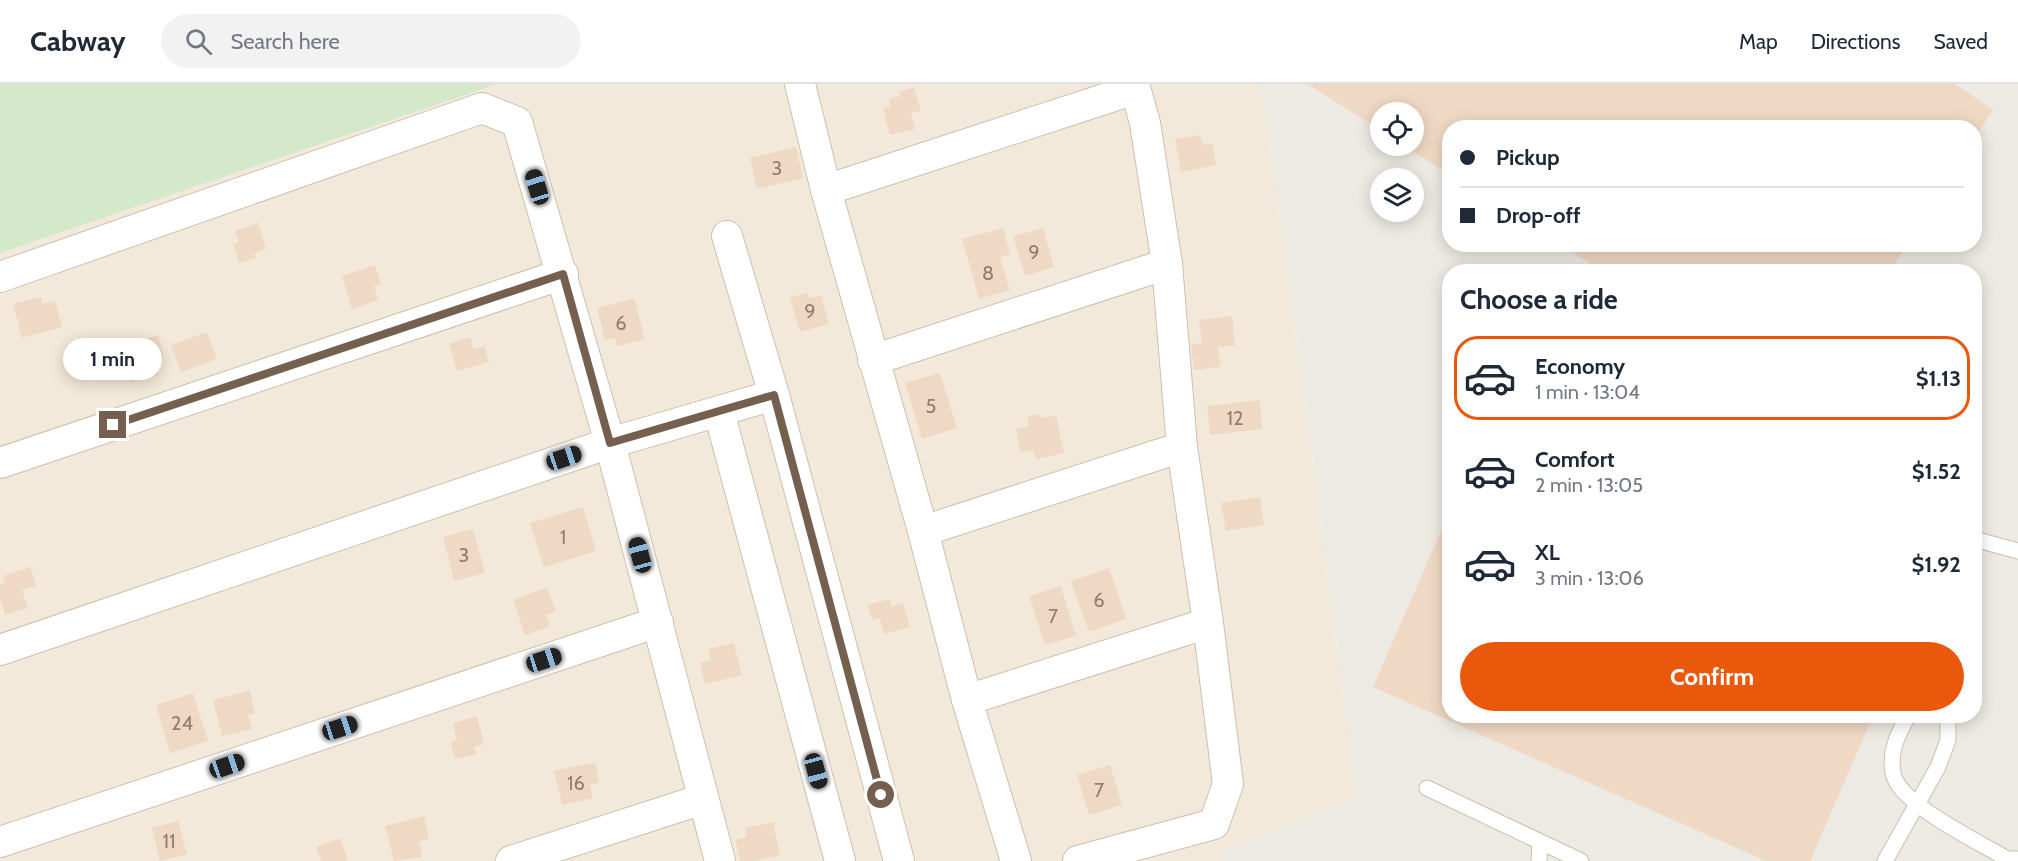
<!DOCTYPE html>
<html lang="en">
<head>
<meta charset="utf-8">
<style>
  :root { --surface:#fff; --page:#f2f2f3; --text:#1f2937; --muted:#747a83; --line:#e0e1e3; --accent:#ea580c }
  body { margin:0; font-family:Cabin,sans-serif; background:var(--page); color:var(--text); height:100vh; display:flex; flex-direction:column; font-size:22px; white-space:nowrap }
  * { box-sizing:border-box; margin:0 }
  p { font-size:20px; color:var(--muted) }
  .icon { flex:none; width:33px; height:33px; fill:none; stroke:currentColor; stroke-width:2; stroke-linecap:round; stroke-linejoin:round }
  .map { position:relative; flex:1; overflow:hidden }
  .panel { position:absolute; left:1442px; top:180px; width:540px; height:459px; display:flex; flex-direction:column; background:var(--surface); border-radius:24px; box-shadow:0 3px 15px #0003 }
  .panel>* { flex:none }
  .hud { position:absolute; left:1442px; top:36px; width:540px; height:132px; border-radius:24px; box-shadow:0 3px 15px #0003; display:grid; align-content:center; height:132px; padding:0 18px; background:var(--surface) }
  .fabs { position:absolute; left:1370px; top:18px; display:grid; gap:12px }
  .fabs a { display:grid; place-items:center; width:54px; height:54px; border-radius:50%; background:var(--surface); box-shadow:0 3px 15px #0003; font-size:30px }
  .end { position:absolute; width:27px; height:27px; margin:-14px; border:8px solid #75604f; background:#fff; box-shadow:0 0 0 3px #fff }
  .from { border-radius:50% }
  .bubble { position:absolute; height:42px; border-radius:21px; background:var(--surface); box-shadow:0 3px 15px #0003; font-size:20px; font-weight:700; line-height:42px; text-align:center }
  .car { position:absolute; width:18px; height:36px; margin:-18px -9px; border-radius:8px; box-shadow:0 0 4px 2px #0007; background:linear-gradient(#222 24%,#8ab4d8 0 40%,#222 0 76%,#8ab4d8 0 86%,#222 0) }
  .hud b { display:flex; align-items:center; gap:21px; height:57px; font-size:22px }
  .hud b+b { border-top:2px solid var(--line) }
  .hud i { width:15px; height:15px; background:var(--text) }
  ul { padding:0; list-style:none }
  li { display:flex; align-items:center; gap:18px; height:84px; margin:0 12px 9px; padding:0 6px; border:3px solid transparent; border-radius:24px }
  li div { flex:1 }
  li b { display:block; font-size:22px }
  li em { font-style:normal; font-weight:700 }
  li.on { border-color:var(--accent) }
  li>.icon { width:54px; height:54px; stroke-width:1.5 }
  h2 { padding:0 18px; font-size:27px; line-height:72px }
  .cta { display:flex; gap:12px; margin-top:auto; padding:12px 18px }
  .cta a { flex:1; height:69px; border-radius:36px; background:var(--accent); color:#fff; font-size:24px; font-weight:700; line-height:69px; text-align:center }
  header { display:flex; align-items:center; gap:36px; box-sizing:border-box; height:84px; padding:0 30px; background:var(--surface); border-bottom:2px solid var(--line) }
  header strong { font-size:28px }
  nav { display:flex; gap:33px; margin-inline-start:auto; font-size:21px }
  .search { width:420px; height:54px; background:var(--page); display:flex; align-items:center; gap:15px; box-sizing:border-box; padding:0 21px; border-radius:33px; color:var(--muted); font-size:22px }
  .map>svg:first-child { display:block }
</style>
</head>
<body>
<header>
<strong>Cabway</strong>
<div class="search"><svg class="icon" aria-label="search" viewBox="0 0 24 24"><circle cx="10" cy="10" r="6"/><path d="M15 15l6 6"/></svg>Search here</div>
<nav><a>Map</a><a>Directions</a><a>Saved</a></nav>
</header>
<div class="map">
<svg width="2018" height="777" viewBox="0 0 2018 777">
  <rect width="100%" height="100%" fill="#fbf6eb"/>
  <path fill="#f3e9da" d="M498 0H1258L1267 33 1357 713 1220 769 1222 777H0V169Z"/>
  <path fill="#ede9e3" fill-rule="evenodd" d="M1258 0H2018V777H1222L1220 769 1357 713 1267 33ZM1380 28H1413V62H1380ZM1449 44H1974V160H1449ZM1380 94H1413V128H1380ZM1449 188H1974V632H1449Z"/>
  <path fill="#d4e9ca" d="M0 0H498L0 169Z"/>
  <g fill="#efd9c4">
    <path d="M1308 0H1955L1993 26 1974 55V44H1449V90L1405 62H1413V28H1380V46Z"/>
    <path d="M914 3 921 27 911 29 915 45 890 51 883 24 891 22 889 15 900 12 899 8Z"/>
    <path d="M1200 51 1203 61 1212 59 1216 81 1181 88 1175 55Z"/>
    <path d="M796 63 803 94 757 105 750 74Z"/>
    <path d="M258 139 266 165 255 169 256 174 239 179 233 160 239 158 235 147Z"/>
    <path d="M1003 144 1010 170 1000 173 1010 206 979 215 962 155Z"/>
    <path d="M1043 144 1054 183 1025 192 1013 152Z"/>
    <path d="M1560 160H1907L1890 188H1603Z"/>
    <path d="M375 181 381 200 374 202 378 216 352 225 342 192Z"/>
    <path d="M808 208 809 214 821 211 829 240 800 248 790 214Z"/>
    <path d="M41 213 42 220 55 217 62 243 22 254 13 220Z"/>
    <path d="M634 214 645 255 617 262 615 254 605 256 597 224Z"/>
    <path d="M1232 232 1235 262 1218 263 1221 283 1194 286 1191 260 1202 259 1199 236Z"/>
    <path d="M207 248 217 275 181 288 171 261Z"/>
    <path d="M158 251 164 274 154 277 158 291 130 299 121 262Z"/>
    <path d="M470 253 474 265 484 262 489 278 457 287 449 260Z"/>
    <path d="M940 289 957 344 922 355 905 299Z"/>
    <path d="M1260 316 1262 345 1210 351 1207 322Z"/>
    <path d="M1041 330 1042 334 1056 331 1064 369 1036 375 1033 366 1021 369 1016 345 1029 342 1027 333Z"/>
    <path d="M1260 413 1264 441 1226 447 1221 419Z"/>
    <path d="M583 423 596 467 544 483 530 439Z"/>
    <path d="M1449 429V632H1873L1810 777H1766L1373 603Z"/>
    <path d="M473 445 485 489 454 497 443 453Z"/>
    <path d="M30 483 36 502 22 506 28 524 5 531 0 514V500L5 499 3 492Z"/>
    <path d="M1109 484 1126 535 1089 548 1071 497Z"/>
    <path d="M1061 502 1076 552 1045 561 1029 512Z"/>
    <path d="M547 503 556 528 546 531 550 542 525 551 513 516Z"/>
    <path d="M890 515 892 523 903 519 910 543 884 550 879 534 872 536 868 521Z"/>
    <path d="M734 559 742 591 705 600 700 579 711 576 708 565Z"/>
    <path d="M250 606 255 629 248 631 252 645 222 652 213 616Z"/>
    <path d="M193 609 208 657 170 669 156 621Z"/>
    <path d="M477 632 484 660 474 663 476 670 455 675 451 658 457 657 453 639Z"/>
    <path d="M595 678 599 698 590 701 593 714 562 721 554 687Z"/>
    <path d="M1110 681 1122 721 1089 731 1077 691Z"/>
    <path d="M424 732 429 755 419 758 422 773 394 777 385 742Z"/>
    <path d="M178 737 187 770 160 777 152 744Z"/>
    <path d="M773 738 780 771 754 777H740L735 756 747 753 745 744Z"/>
    <path d="M340 754 348 777H321L316 763Z"/>
  </g>
  <g fill="none" stroke-linecap="round" stroke-linejoin="round">
    <g stroke="#cdbfb1" stroke-width="17">
      <g id="lane">
        <path d="M1974 455 2018 467"/>
        <path d="M1908 632C1898 650 1889 667 1893 689 1899 721 1980 758 2007 775H2018"/>
        <path d="M1427 704 1581 777"/>
        <path d="M1539 777 1540 760"/>
        <path d="M1885 777 1938 683 1948 656V632"/>
      </g>
    </g>
    <g stroke="#cdbfb1" stroke-width="32">
      <g id="street">
        <path d="M800 0 826 106 923 447 967 616 1016 777"/>
        <path d="M826 106 1135 5"/>
        <path d="M727 152 774 311 899 777"/>
        <path d="M0 193 482 24 517 38 610 359 720 777"/>
        <path d="M873 276 1167 180"/>
        <path d="M719 328 840 777"/>
        <path d="M0 379 563 190"/>
        <path d="M923 447 1182 363"/>
        <path d="M0 566 610 359 774 311"/>
        <path d="M967 616 1208 539"/>
        <path d="M0 758 658 538"/>
        <path d="M511 777 703 715"/>
        <path d="M1078 777 1214 740 1228 700 1208 539 1182 363 1167 180 1145 39 1134 0"/>
      </g>
    </g>
    <use href="#lane" stroke="#fff" stroke-width="15"/>
    <use href="#street" stroke="#fff" stroke-width="30"/>
  </g>
  <g fill="none" stroke-linecap="round" stroke-linejoin="round">
    <path stroke="#75604f" stroke-width="8" d="M113 341 563 190 610 359 774 311 881 711"/>
  </g>
  <g text-anchor="middle" dominant-baseline="central" stroke-width="5" stroke-linejoin="round" paint-order="stroke">
    <g font-size="20" fill="#947e6c">
      <text x="777" y="84">3</text>
      <text x="1034" y="168">9</text>
      <text x="988" y="189">8</text>
      <text x="810" y="227">9</text>
      <text x="621" y="239">6</text>
      <text x="931" y="322">5</text>
      <text x="1235" y="334">12</text>
      <text x="563" y="453">1</text>
      <text x="464" y="471">3</text>
      <text x="1099" y="516">6</text>
      <text x="1053" y="532">7</text>
      <text x="182" y="639">24</text>
      <text x="576" y="699">16</text>
      <text x="1099" y="706">7</text>
      <text x="169" y="757">11</text>
    </g>
  </g>
</svg>
<div class="fabs">
<a><svg class="icon" aria-label="locate" viewBox="0 0 24 24"><circle cx="12" cy="12" r="6"/><path d="M12 2v4M12 18v4M2 12h4M18 12h4"/></svg></a>
<a><svg class="icon" aria-label="layers" viewBox="0 0 24 24"><path d="M12 4l9 5-9 5-9-5zM3 14l9 5 9-5"/></svg></a>
</div>
<i class="end from" style="left:881px;top:711px"></i>
<i class="end" style="left:113px;top:341px"></i>
<div class="bubble" style="left:63px;top:254px;width:99px">1 min</div>
<i class="car" style="left:537px;top:103px;rotate:343deg"></i>
<i class="car" style="left:564px;top:374px;rotate:71deg"></i>
<i class="car" style="left:640px;top:471px;rotate:345deg"></i>
<i class="car" style="left:544px;top:576px;rotate:72deg"></i>
<i class="car" style="left:340px;top:644px;rotate:72deg"></i>
<i class="car" style="left:227px;top:682px;rotate:71deg"></i>
<i class="car" style="left:816px;top:687px;rotate:165deg"></i>
<div class="hud">
<b><i class="from"></i>Pickup</b>
<b><i></i>Drop-off</b>
</div>
<section class="panel">
<h2>Choose a ride</h2>
<ul>
<li class="on"><svg class="icon" aria-label="car" viewBox="0 0 24 24"><path d="M5 17H2v-5l4-1 3-4h7l3 4 3 1v5h-3M9 17h6M6 11h13"/><circle cx="7" cy="17" r="2"/><circle cx="17" cy="17" r="2"/></svg><div><b>Economy</b><p>1 min · 13:04</p></div><em>$1.13</em></li>
<li><svg class="icon" aria-label="car" viewBox="0 0 24 24"><path d="M5 17H2v-5l4-1 3-4h7l3 4 3 1v5h-3M9 17h6M6 11h13"/><circle cx="7" cy="17" r="2"/><circle cx="17" cy="17" r="2"/></svg><div><b>Comfort</b><p>2 min · 13:05</p></div><em>$1.52</em></li>
<li><svg class="icon" aria-label="car" viewBox="0 0 24 24"><path d="M5 17H2v-5l4-1 3-4h7l3 4 3 1v5h-3M9 17h6M6 11h13"/><circle cx="7" cy="17" r="2"/><circle cx="17" cy="17" r="2"/></svg><div><b>XL</b><p>3 min · 13:06</p></div><em>$1.92</em></li>
</ul>
<div class="cta"><a>Confirm</a></div>
</section>
</div>
</body>
</html>
